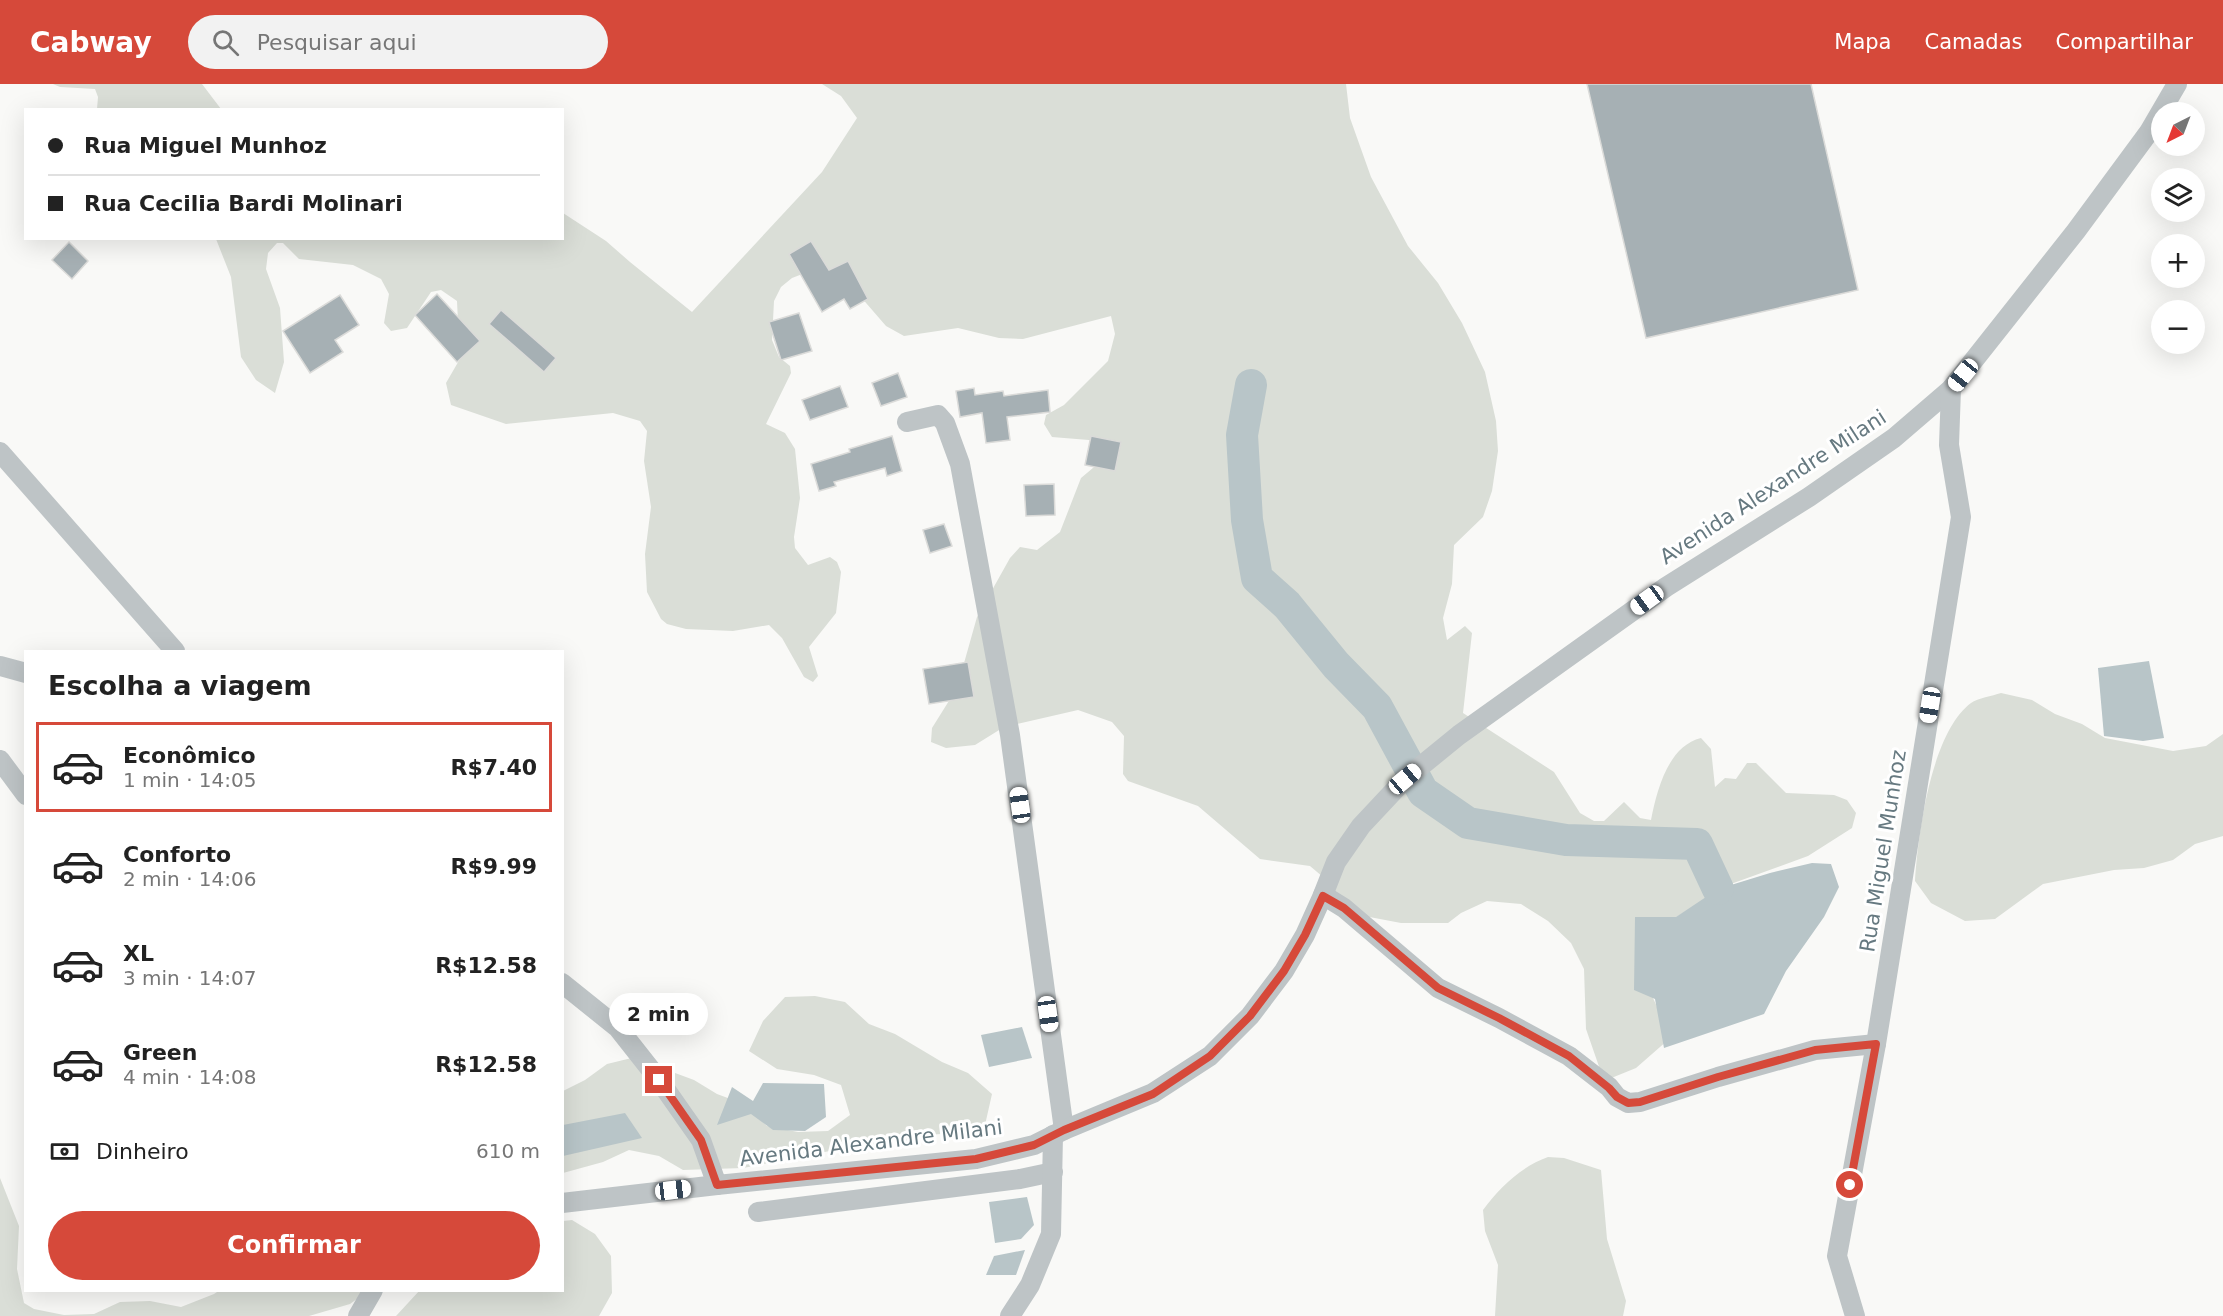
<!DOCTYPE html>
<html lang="pt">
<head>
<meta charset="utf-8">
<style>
  :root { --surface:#fff; --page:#f2f2f2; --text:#222; --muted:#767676; --line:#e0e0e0; --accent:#d6493a }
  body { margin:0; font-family:"DejaVu Sans",sans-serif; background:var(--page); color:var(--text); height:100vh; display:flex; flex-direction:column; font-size:22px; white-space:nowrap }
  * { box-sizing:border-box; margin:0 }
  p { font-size:20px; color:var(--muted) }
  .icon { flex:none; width:33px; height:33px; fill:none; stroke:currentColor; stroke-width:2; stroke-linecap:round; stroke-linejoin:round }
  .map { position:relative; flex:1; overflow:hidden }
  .panel { position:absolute; left:24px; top:566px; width:540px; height:642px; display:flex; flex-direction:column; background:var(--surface); border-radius:0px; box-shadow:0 6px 24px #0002 }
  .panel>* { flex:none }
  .top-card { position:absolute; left:24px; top:24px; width:540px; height:132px; border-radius:0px; box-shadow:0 6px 24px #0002; display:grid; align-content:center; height:132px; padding:0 24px; background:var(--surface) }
  .needle { width:39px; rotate:222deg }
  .buttons { position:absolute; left:2151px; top:18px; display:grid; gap:12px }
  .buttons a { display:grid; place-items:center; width:54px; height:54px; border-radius:50%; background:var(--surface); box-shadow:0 6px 24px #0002; font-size:30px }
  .end { position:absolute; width:27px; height:27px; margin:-14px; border:8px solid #d6493a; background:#fff; box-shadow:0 0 0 3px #fff }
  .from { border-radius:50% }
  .bubble { position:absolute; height:42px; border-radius:21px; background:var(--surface); box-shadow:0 6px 24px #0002; font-size:20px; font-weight:700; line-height:42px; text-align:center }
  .car { position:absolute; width:18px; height:36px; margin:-18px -9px; border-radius:8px; box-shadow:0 0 4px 2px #0007; background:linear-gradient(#fff 24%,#345 0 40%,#fff 0 76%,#345 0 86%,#fff 0) }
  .top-card b { display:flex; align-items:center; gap:21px; height:57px; font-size:22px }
  .top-card b+b { border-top:2px solid var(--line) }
  .top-card i { width:15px; height:15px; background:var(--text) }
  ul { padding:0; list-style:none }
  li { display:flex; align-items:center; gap:18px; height:90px; margin:0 12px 9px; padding:0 12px; border:3px solid transparent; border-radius:0px }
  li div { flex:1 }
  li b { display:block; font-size:22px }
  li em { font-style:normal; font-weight:700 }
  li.active { border-color:var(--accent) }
  li>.icon { width:54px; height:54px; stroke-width:1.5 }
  h2 { padding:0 24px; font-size:27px; line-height:72px }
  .pay { display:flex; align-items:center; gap:15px; height:66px; padding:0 24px; font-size:22px }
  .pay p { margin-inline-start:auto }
  .action { display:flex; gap:12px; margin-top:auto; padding:12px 24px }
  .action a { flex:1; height:69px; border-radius:36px; background:var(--accent); color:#fff; font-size:24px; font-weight:700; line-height:69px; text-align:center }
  header { display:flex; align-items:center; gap:36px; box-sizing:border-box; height:84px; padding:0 30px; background:var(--accent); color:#fff }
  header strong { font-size:28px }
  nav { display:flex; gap:33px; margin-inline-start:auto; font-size:21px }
  .search { width:420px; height:54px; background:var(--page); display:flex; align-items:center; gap:15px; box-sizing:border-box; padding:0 21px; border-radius:33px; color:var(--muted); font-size:22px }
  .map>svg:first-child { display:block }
</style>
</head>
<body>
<header>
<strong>Cabway</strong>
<div class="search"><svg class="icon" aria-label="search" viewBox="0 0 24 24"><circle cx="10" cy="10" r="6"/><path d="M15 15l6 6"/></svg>Pesquisar aqui</div>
<nav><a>Mapa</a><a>Camadas</a><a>Compartilhar</a></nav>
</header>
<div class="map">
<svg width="2223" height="1232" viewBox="0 0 2223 1232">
  <rect width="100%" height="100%" fill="#f9f9f7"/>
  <g fill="#daded7">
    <path d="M53 0H202L221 25H97L98 13 95 5 60 3Z"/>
    <path d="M822 0H1346L1350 34 1371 93 1408 162 1438 199 1462 239 1485 288 1496 337 1498 367 1492 407 1483 433 1454 461 1452 500 1443 534 1447 556 1465 542 1472 549 1463 629 1554 688 1580 729 1594 737H1604L1624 718 1640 734 1651 736C1657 706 1668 662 1701 654L1711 665 1715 703 1725 694 1736 695 1747 679H1756L1786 709 1834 711 1847 716 1856 729 1852 744 1808 772 1728 801 1662 842 1653 914 1668 947V956L1636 984 1604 997 1586 945 1584 885 1571 859 1548 837 1521 820 1487 817 1461 829 1448 839H1401L1359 831 1338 817 1323 793 1310 782 1260 775 1198 722 1128 697 1123 690 1124 652 1112 638 1078 626 1004 643 975 661 946 664 931 658 932 644 957 604 977 533 1010 474 1020 463 1037 466 1060 448 1081 394 1106 373 1101 357 1052 353 1044 340 1046 331 1064 321 1108 277 1115 250 1111 232 1023 255 999 254 958 244 904 252 886 242 860 212 805 189 792 194 781 203 774 217 772 256 779 273 790 282 791 289 766 340 785 349 795 365 800 414 794 453 795 464 808 481 830 473 837 478 841 488 836 529 809 563 818 592 813 598 804 593 782 554 769 541 733 547 686 545 667 540 661 535 647 508 645 470 651 423 644 377 647 347 640 337 613 329 506 340 451 321 446 299 468 261 458 238 457 217 441 206 431 208 407 244 391 247 384 239 389 210 381 195 353 181 299 175 283 159H277L268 169 266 185 280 224 284 278 275 309 256 296 241 273 231 193 216 155 562 154 563 129 606 157 630 178 692 228 822 88 857 34 841 12Z"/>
    <path d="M2001 609 2032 616 2055 630 2082 640 2105 654 2173 667 2206 662 2223 650V752L2195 760 2173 776 2144 784 2114 786 2043 800 1995 835 1965 837 1931 819 1915 797C1918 750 1931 649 1971 619 1978 614 1992 612 2001 609Z"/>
    <path d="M815 912 845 918 869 940 895 950 942 978 968 989 992 1010 985 1041 956 1049 926 1051 900 1063 840 1065 743 1084 683 1086 659 1072 629 1066 603 1078 563 1089V1007L585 996 607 980 644 971 667 986 694 996 717 1010 744 1020 767 1042 798 1048 828 1047 850 1031 841 1001 814 991 777 985 749 967 763 937 785 913Z"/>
    <path d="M1548 1073 1564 1074 1601 1086 1607 1155 1626 1217 1623 1232H1495L1498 1181 1485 1147 1483 1126C1499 1104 1522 1082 1548 1073Z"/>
    <path d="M0 1094 19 1142 17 1185 24 1219 34 1225 64 1231 94 1230 120 1218 150 1217 181 1223 214 1210 220 1206H369L350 1220 309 1232H0Z"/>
    <path d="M572 1136 595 1150 611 1172 612 1209 599 1232H396L420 1206H562L563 1137Z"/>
  </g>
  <g fill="#b8c5c8">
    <path d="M2149 577 2164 654 2143 657 2104 652 2098 584Z"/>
    <path d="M1812 779 1831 780 1839 803 1824 833 1786 887 1764 930 1664 964 1655 915 1634 906 1635 833H1676L1718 805 1770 789Z"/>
    <path d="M1022 943 1032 974 989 983 981 951Z"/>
    <path d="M763 999 824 1000 826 1033 805 1047 773 1046 751 1030 717 1041 732 1003 753 1017Z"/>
    <path d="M625 1029 642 1054 563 1072V1041Z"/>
    <path d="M1027 1113 1034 1141 1021 1155 995 1159 989 1118Z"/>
    <path d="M1025 1166 1016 1191H986L994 1172Z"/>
  </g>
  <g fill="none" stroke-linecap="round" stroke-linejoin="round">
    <path stroke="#b8c5c8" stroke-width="32" d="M1251 301 1242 351 1247 436 1257 494 1287 521 1336 581 1377 623 1423 708 1468 739 1566 756 1697 760 1718 805"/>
  </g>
  <g fill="#a6b0b4" stroke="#dbdbd9" stroke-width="1.5">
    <path d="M1587 0H1811L1858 206 1646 254Z"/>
    <path d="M811 157 829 186 848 177 868 215 850 225 844 215 822 228 789 170Z"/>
    <path d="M69 158 88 177 72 195 52 176Z"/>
    <path d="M437 210 480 257 457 278 415 231Z"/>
    <path d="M340 211 359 241 335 256 343 268 310 289 283 247Z"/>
    <path d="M501 226 556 274 544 288 489 240Z"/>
    <path d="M799 229 812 267 781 276 769 238Z"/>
    <path d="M898 289 907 313 881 322 872 299Z"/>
    <path d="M840 302 848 323 810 336 802 316Z"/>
    <path d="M974 304 975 311 1003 307 1004 312 1048 306 1050 328 1007 333 1010 356 986 359 982 329 960 333 956 307Z"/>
    <path d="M892 352 902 387 887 392 885 384 834 398 836 402 819 407 811 380 850 368 849 365Z"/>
    <path d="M1091 352 1121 358 1115 387 1085 381Z"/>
    <path d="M1054 400 1055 431 1026 432 1024 401Z"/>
    <path d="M944 440 952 462 930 469 923 446Z"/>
    <path d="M968 578 974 613 929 620 923 585Z"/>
  </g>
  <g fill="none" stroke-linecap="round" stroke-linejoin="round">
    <g stroke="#bec4c6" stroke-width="20">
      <path d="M907 338 938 331 945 339 960 380 1010 651 1064 1046"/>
      <path d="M0 368 175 567"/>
      <path d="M0 582 26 589"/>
      <path d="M0 676 26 711"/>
      <path d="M1323 811 1344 824 1438 904 1499 934 1569 972 1609 1003 1617 1013 1628 1019 1640 1018 1718 993 1815 966 1876 960"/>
      <path d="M562 899 618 944 659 996 701 1056 717 1101"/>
      <path d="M562 1119 717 1101 976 1075 1034 1061 1064 1046 1153 1009 1210 972 1250 932 1284 887 1305 851 1323 811 1336 778 1361 742 1405 695 1459 651 1666 503 1809 413 1894 354 1951 305 2076 147 2149 48 2177 0"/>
      <path d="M758 1128 1020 1095 1053 1088"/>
      <path d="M358 1232 373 1206"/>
      <path d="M1010 1232 1030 1201 1051 1150 1053 1051"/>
      <path d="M1855 1232 1837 1172 1876 960 1961 433 1949 361 1951 305"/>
    </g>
  </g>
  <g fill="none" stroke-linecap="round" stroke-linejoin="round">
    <path stroke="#d6493a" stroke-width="8" d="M659 996 701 1056 717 1101 976 1075 1034 1061 1064 1046 1153 1010 1210 972 1250 932 1284 887 1305 851 1323 812 1344 824 1438 904 1499 934 1569 972 1609 1004 1617 1013 1628 1019 1640 1018 1718 993 1815 966 1876 960 1850 1101"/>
  </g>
  <g text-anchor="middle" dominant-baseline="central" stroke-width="6" stroke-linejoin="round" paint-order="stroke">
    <g font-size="21" fill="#667980" stroke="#fff">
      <text transform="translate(1773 403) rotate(-33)">Avenida Alexandre Milani</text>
      <text transform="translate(1883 767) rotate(-81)">Rua Miguel Munhoz</text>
      <text transform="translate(871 1059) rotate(-7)">Avenida Alexandre Milani</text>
    </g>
  </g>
</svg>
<div class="buttons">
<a><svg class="needle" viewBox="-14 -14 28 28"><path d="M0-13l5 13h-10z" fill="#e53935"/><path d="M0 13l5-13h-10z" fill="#767676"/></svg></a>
<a><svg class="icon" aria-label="layers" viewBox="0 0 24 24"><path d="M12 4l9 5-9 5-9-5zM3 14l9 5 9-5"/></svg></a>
<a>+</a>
<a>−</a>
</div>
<i class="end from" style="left:1850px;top:1101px"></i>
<i class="end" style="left:659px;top:996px"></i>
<div class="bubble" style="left:609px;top:909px;width:99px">2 min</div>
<i class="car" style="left:1963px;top:291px;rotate:219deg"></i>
<i class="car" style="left:1647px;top:516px;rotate:234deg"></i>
<i class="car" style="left:1930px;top:621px;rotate:189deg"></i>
<i class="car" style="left:1405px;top:695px;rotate:50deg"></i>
<i class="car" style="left:1020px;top:721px;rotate:352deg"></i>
<i class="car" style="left:1048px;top:930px;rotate:172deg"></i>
<i class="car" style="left:673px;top:1106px;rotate:83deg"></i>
<div class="top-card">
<b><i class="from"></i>Rua Miguel Munhoz</b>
<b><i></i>Rua Cecilia Bardi Molinari</b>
</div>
<section class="panel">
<h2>Escolha a viagem</h2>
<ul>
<li class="active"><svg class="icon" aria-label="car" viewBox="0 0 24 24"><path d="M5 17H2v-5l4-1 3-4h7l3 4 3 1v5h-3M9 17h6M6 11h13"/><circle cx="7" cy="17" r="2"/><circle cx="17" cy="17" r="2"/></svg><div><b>Econômico</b><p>1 min · 14:05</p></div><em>R$7.40</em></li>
<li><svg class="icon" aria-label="car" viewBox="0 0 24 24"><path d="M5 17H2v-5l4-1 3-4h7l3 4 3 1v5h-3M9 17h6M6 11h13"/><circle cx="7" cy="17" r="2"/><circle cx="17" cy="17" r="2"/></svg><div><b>Conforto</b><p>2 min · 14:06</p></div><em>R$9.99</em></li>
<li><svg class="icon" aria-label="car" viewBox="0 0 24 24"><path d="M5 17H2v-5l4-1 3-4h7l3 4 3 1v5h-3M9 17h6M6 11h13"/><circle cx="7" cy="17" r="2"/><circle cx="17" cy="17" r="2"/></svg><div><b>XL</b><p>3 min · 14:07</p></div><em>R$12.58</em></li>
<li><svg class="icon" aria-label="car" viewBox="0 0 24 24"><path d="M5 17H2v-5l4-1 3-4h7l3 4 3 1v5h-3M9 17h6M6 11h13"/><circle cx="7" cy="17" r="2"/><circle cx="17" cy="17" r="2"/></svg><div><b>Green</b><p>4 min · 14:08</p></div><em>R$12.58</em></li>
</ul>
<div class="pay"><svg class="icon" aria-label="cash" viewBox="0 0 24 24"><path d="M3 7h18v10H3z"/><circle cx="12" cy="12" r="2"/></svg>Dinheiro<p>610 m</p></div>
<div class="action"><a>Confirmar</a></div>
</section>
</div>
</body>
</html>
